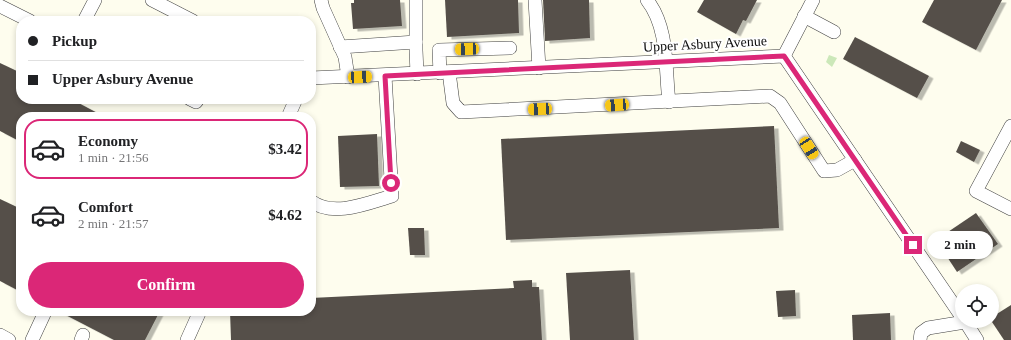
<!DOCTYPE html>
<html lang="en">
<head>
<meta charset="utf-8">
<style>
  :root { --surface:#fff; --page:#f6f6f6; --text:#202124; --muted:#757577; --line:#e0e0e0; --accent:#db2777 }
  body { margin:0; font-family:"Times New Roman",serif; background:var(--page); color:var(--text); height:100vh; display:flex; flex-direction:column; font-size:15px; white-space:nowrap }
  * { box-sizing:border-box; margin:0 }
  p { font-size:13px; color:var(--muted) }
  .icon { flex:none; width:22px; height:22px; fill:none; stroke:currentColor; stroke-width:2; stroke-linecap:round; stroke-linejoin:round }
  .map { position:relative; flex:1; overflow:hidden }
  .panel { position:absolute; left:16px; top:112px; width:300px; height:204px; display:flex; flex-direction:column; background:var(--surface); border-radius:16px; box-shadow:0 2px 6px #0003 }
  .panel>* { flex:none }
  .banner { position:absolute; left:16px; top:16px; width:300px; height:88px; border-radius:16px; box-shadow:0 2px 6px #0003; display:grid; align-content:center; height:88px; padding:0 12px; background:var(--surface) }
  .fabs { position:absolute; left:955px; top:284px; display:grid; gap:8px }
  .fabs a { display:grid; place-items:center; width:44px; height:44px; border-radius:50%; background:var(--surface); box-shadow:0 2px 6px #0003; font-size:20px }
  .end { position:absolute; width:18px; height:18px; margin:-9px; border:5px solid #db2777; background:#fff; box-shadow:0 0 0 2px #fff }
  .from { border-radius:50% }
  .bubble { position:absolute; height:28px; border-radius:14px; background:var(--surface); box-shadow:0 2px 6px #0003; font-size:13px; font-weight:700; line-height:28px; text-align:center }
  .car { position:absolute; width:12px; height:24px; margin:-12px -6px; border-radius:5px; box-shadow:0 0 3px 1px #0007; background:linear-gradient(#f5c518 24%,#345 0 40%,#f5c518 0 76%,#345 0 86%,#f5c518 0) }
  .banner b { display:flex; align-items:center; gap:14px; height:38px; font-size:15px }
  .banner b+b { border-top:1px solid var(--line) }
  .banner i { width:10px; height:10px; background:var(--text) }
  ul { padding:7px 0 0; list-style:none }
  li { display:flex; align-items:center; gap:12px; height:60px; margin:0 8px 6px; padding:0 4px; border:2px solid transparent; border-radius:16px }
  li div { flex:1 }
  li b { display:block; font-size:15px }
  li em { font-style:normal; font-weight:700 }
  li.current { border-color:var(--accent) }
  li>.icon { width:36px; height:36px; stroke-width:1.5 }
  .cta { display:flex; gap:8px; margin-top:auto; padding:8px 12px }
  .cta a { flex:1; height:46px; border-radius:24px; background:var(--accent); color:#fff; font-size:16px; font-weight:700; line-height:46px; text-align:center }
  .map>svg:first-child { display:block }
</style>
</head>
<body>
<div class="map">
<svg width="1011" height="340" viewBox="0 0 1011 340">
  <defs>
    <filter id="shadow"><feDropShadow dx="4.5" dy="2.5" stdDeviation="0" flood-color="#0004"/></filter>
  </defs>
  <rect width="100%" height="100%" fill="#fefdee"/>
  <path fill="#cce8b9" d="M829 55 837 58 832 67 826 62Z"/>
  <g fill="#55504a" filter="url(#shadow)">
    <path d="M354 0H400L402 26 353 29 351 3H354Z"/>
    <path d="M445 0H518L519 33 447 37Z"/>
    <path d="M543 0H589L590 38 545 41Z"/>
    <path d="M704 0H757L746 21 743 20 736 34 697 12Z"/>
    <path d="M934 0H1002L976 50 922 22Z"/>
    <path d="M855 37 929 76 917 98 843 59Z"/>
    <path d="M0 63 21 73V99H71L105 117H21V142L0 131Z"/>
    <path d="M774 126 779 228 506 240 501 139Z"/>
    <path d="M377 134 379 186 340 187 338 136Z"/>
    <path d="M961 141 980 150 974 162 956 152Z"/>
    <path d="M0 199 21 209V292L0 281Z"/>
    <path d="M976 213 998 244 957 272 936 240Z"/>
    <path d="M408 228H424L425 255H410Z"/>
    <path d="M630 270 634 340H570L566 273Z"/>
    <path d="M532 280V287H539L542 340H231L230 311H311V298L514 288 513 281Z"/>
    <path d="M795 290 796 316 778 317 776 291Z"/>
    <path d="M1011 305V340H1004L992 322V317Z"/>
    <path d="M58 311H160L145 340H114Z"/>
    <path d="M890 313 891 340H853L852 315Z"/>
  </g>
  <g fill="none" stroke-linecap="round" stroke-linejoin="round">
    <g stroke="#404040" stroke-width="14">
      <g id="minor">
        <path d="M152 0 193 21"/>
        <path d="M321 0 323 8 345 57 348 77"/>
        <path d="M416 0V50L417 74"/>
        <path d="M535 0 539 68"/>
        <path d="M647 0C669 28 665 69 669 102"/>
        <path d="M0 6 30 21"/>
        <path d="M804 16 834 32"/>
        <path d="M84 21 95 0"/>
        <path d="M340 47 416 42"/>
        <path d="M784 56 813 0"/>
        <path d="M449 72 453 103 461 112 770 96 780 103 824 171 837 170 855 160"/>
        <path d="M440 73 439 50 510 48"/>
        <path d="M311 78 784 56 962 317"/>
        <path d="M190 99 196 102 198 99"/>
        <path d="M288 117 296 99"/>
        <path d="M1011 126 976 191 1011 209"/>
        <path d="M311 201C333 218 368 203 392 196L385 76"/>
        <path d="M965 321 977 340"/>
        <path d="M0 335 9 340"/>
        <path d="M32 340 45 312"/>
        <path d="M81 340 83 335"/>
        <path d="M187 340 200 311"/>
        <path d="M920 340 921 333 928 328 965 322"/>
      </g>
    </g>
    <use href="#minor" stroke="#fff" stroke-width="13"/>
  </g>
  <g fill="none" stroke-linecap="round" stroke-linejoin="round">
    <path stroke="#db2777" stroke-width="5" d="M391 183 385 76 784 56 913 245"/>
  </g>
  <g text-anchor="middle" dominant-baseline="central" stroke-width="4" stroke-linejoin="round" paint-order="stroke">
    <g font-size="14" fill="#0d0d0d" stroke="#fff">
      <text transform="translate(705 44) rotate(-3)">Upper Asbury Avenue</text>
    </g>
  </g>
</svg>
<div class="fabs">
<a><svg class="icon" aria-label="locate" viewBox="0 0 24 24"><circle cx="12" cy="12" r="6"/><path d="M12 2v4M12 18v4M2 12h4M18 12h4"/></svg></a>
</div>
<i class="end from" style="left:391px;top:183px"></i>
<i class="end" style="left:913px;top:245px"></i>
<div class="bubble" style="left:927px;top:231px;width:66px">2 min</div>
<i class="car" style="left:467px;top:49px;rotate:268deg"></i>
<i class="car" style="left:360px;top:77px;rotate:87deg"></i>
<i class="car" style="left:617px;top:105px;rotate:266deg"></i>
<i class="car" style="left:540px;top:109px;rotate:267deg"></i>
<i class="car" style="left:809px;top:148px;rotate:147deg"></i>
<div class="banner">
<b><i class="from"></i>Pickup</b>
<b><i></i>Upper Asbury Avenue</b>
</div>
<section class="panel">
<ul>
<li class="current"><svg class="icon" aria-label="car" viewBox="0 0 24 24"><path d="M5 17H2v-5l4-1 3-4h7l3 4 3 1v5h-3M9 17h6M6 11h13"/><circle cx="7" cy="17" r="2"/><circle cx="17" cy="17" r="2"/></svg><div><b>Economy</b><p>1 min · 21:56</p></div><em>$3.42</em></li>
<li><svg class="icon" aria-label="car" viewBox="0 0 24 24"><path d="M5 17H2v-5l4-1 3-4h7l3 4 3 1v5h-3M9 17h6M6 11h13"/><circle cx="7" cy="17" r="2"/><circle cx="17" cy="17" r="2"/></svg><div><b>Comfort</b><p>2 min · 21:57</p></div><em>$4.62</em></li>
</ul>
<div class="cta"><a>Confirm</a></div>
</section>
</div>
</body>
</html>
